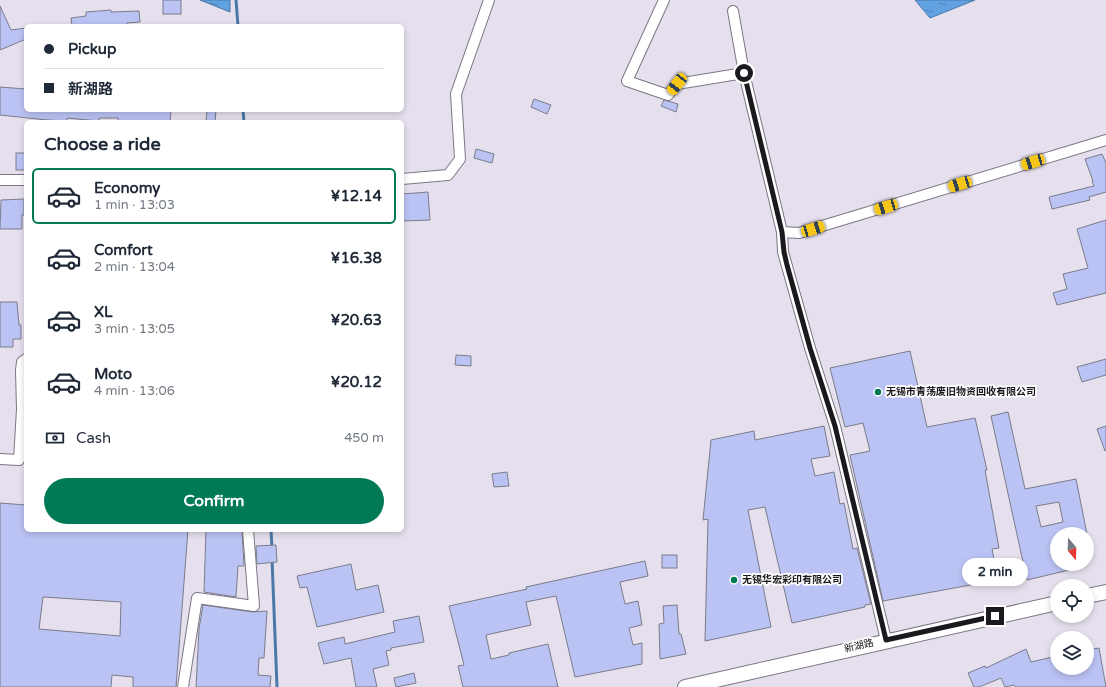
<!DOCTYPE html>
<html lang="en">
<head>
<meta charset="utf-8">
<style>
  :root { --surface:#fff; --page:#f2f2f3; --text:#1f2937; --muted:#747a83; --line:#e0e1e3; --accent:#007956 }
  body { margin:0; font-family:"Varela Round","Noto Sans SC",sans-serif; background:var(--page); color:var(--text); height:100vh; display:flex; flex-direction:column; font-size:15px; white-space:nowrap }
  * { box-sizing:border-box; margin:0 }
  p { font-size:13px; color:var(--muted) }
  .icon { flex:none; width:22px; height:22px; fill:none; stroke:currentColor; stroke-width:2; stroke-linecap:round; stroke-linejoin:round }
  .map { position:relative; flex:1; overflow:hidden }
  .sheet { position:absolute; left:24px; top:120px; width:380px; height:412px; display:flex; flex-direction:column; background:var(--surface); border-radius:6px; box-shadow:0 2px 6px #0003 }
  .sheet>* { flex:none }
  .banner { position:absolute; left:24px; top:24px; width:380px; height:88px; border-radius:6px; box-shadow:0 2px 6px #0003; display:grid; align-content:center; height:88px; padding:0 20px; background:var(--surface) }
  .needle { width:26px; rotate:161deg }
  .controls { position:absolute; left:1050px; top:527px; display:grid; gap:8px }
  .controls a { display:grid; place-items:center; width:44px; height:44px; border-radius:50%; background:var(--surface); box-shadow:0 2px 6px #0003; font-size:20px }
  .end { position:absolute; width:18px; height:18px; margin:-9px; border:5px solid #1b191e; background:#fff; box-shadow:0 0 0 2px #fff }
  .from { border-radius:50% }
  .bubble { position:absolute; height:28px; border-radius:14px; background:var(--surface); box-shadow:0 2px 6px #0003; font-size:13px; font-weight:700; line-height:28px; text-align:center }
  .car { position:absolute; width:12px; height:24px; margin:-12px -6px; border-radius:5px; box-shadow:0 0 3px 1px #0007; background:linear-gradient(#f5c518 24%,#345 0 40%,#f5c518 0 76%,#345 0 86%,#f5c518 0) }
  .banner b { display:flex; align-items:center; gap:14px; height:38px; font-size:15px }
  .banner b+b { border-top:1px solid var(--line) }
  .banner i { width:10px; height:10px; background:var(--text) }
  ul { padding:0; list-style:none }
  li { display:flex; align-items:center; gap:12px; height:56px; margin:0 8px 6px; padding:0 12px; border:2px solid transparent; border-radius:6px }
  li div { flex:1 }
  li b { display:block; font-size:15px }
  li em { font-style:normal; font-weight:700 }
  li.current { border-color:var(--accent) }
  li>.icon { width:36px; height:36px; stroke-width:1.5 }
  h2 { padding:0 20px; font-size:18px; line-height:48px }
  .pay { display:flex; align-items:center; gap:10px; height:44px; padding:0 20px; font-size:15px }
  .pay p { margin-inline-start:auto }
  .primary-button { display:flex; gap:8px; margin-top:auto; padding:8px 20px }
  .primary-button a { flex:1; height:46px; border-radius:24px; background:var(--accent); color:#fff; font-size:16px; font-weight:700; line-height:46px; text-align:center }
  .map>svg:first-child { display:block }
</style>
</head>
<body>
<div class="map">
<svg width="1106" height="687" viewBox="0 0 1106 687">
  <defs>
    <pattern id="water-ripples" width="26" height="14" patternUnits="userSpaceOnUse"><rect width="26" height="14" fill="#60a1e1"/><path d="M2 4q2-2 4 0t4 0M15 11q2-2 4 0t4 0" fill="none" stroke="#4e82b6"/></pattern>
  </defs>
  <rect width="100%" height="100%" fill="#e6e0ee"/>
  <g fill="url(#water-ripples)" stroke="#4b78a6">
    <path d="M201 0H230V12L200 0Z"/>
    <path d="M915 0H975L930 18Z"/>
  </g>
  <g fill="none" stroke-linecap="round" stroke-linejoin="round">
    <g stroke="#4b78a6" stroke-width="3">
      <path d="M236 0 238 26"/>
      <path d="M243 110 244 122"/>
      <path d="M271 530 272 549"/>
      <path d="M272 559 277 687"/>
    </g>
  </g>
  <g fill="#bbc3f4" stroke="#7a7c89" fill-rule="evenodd">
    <rect x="163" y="0" width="18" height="14"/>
    <path d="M0 6 11 30 26 28V39L0 50Z"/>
    <path d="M111 10V12L139 11 140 22 127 23V26H72L71 18 86 16V12Z"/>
    <path d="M0 87 26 89V110H171L170 122H118V118H99V121L67 118V121L47 120 0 115Z"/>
    <path d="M534 99 551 105 547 114 531 107Z"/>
    <path d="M664 100 678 104 676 112 661 106Z"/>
    <path d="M207 110H216L215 122H206Z"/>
    <path d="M476 149 494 154 492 163 474 158Z"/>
    <rect x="16" y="153" width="10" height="17"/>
    <path d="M1102 154 1106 163V192L1089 197 1090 200 1052 209 1049 197 1094 186 1092 181H1093L1085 159Z"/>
    <path d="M428 192 430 220 402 221V194Z"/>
    <path d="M24 199V215H22V229H0L1 200Z"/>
    <path d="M1106 220V293L1057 305 1053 293 1067 289 1063 274 1088 268 1077 229Z"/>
    <path d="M0 302H17L19 325H21V339H13V347H0Z"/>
    <path d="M910 351 927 427 975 418 987 470H985L999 548 992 549 998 580 883 601 850 455 870 451 863 423 845 427 830 368Z"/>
    <path d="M456 355 471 356V366L455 365Z"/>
    <path d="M1106 359V375L1082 382 1077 367Z"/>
    <path d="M1008 412 1025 489 1076 479 1087 534H1057V564H1081L1082 567 1027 580 991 416ZM1059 502 1063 522 1041 527 1036 506Z"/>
    <path d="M824 426 830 456 811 459 815 476 834 472 840 504 844 503 853 549 857 548 871 604 865 605V607L792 623 765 507 748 510 771 627 705 641 708 519 703 520 711 440 754 431 755 440Z"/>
    <path d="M1106 426V450L1105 451 1097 429Z"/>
    <path d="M507 472 509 486 494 487 492 474Z"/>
    <path d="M0 503 26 505V530H188L176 687H133V677L112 675 111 687H0ZM43 597 121 602 120 636 39 629Z"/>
    <path d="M206 530H242L244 566H238L236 597 204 592Z"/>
    <path d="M276 545 277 562 257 564 256 546Z"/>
    <rect x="662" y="555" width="15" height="13"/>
    <path d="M645 561 648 576 620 582 625 604 638 601 642 625 629 628 633 645 642 643V664L575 677 556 596 526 602 531 625 486 635 491 659 509 655V653L548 644 558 687H463L458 666 464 665 449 606 527 589 526 587Z"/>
    <path d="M351 564 356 590 378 585 384 612 317 627 307 587 300 588 297 576Z"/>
    <path d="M203 605 253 612 267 611 264 658H259L258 675 271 676 270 687H196L199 629Z"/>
    <path d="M677 605 679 634H681L686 654 660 659 659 624 664 623 663 606Z"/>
    <path d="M419 616 424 642 391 648V650L386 651 389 665 373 669 377 687H356L351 658 324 664 318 643 344 637 345 644 395 632 393 621Z"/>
    <path d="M1099 648 1106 687H1016L1014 685 1005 687 1001 678 979 687H974L968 673 985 666 986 668 1026 649 1031 662 1057 656V668H1087V650Z"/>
    <path d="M414 673 416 683 396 687 394 678Z"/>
  </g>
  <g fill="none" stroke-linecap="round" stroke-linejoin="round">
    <g stroke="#7c7683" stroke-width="12">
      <g id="minor">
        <path d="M664 0 627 81 668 95 677 84 744 73"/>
        <path d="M733 11 744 73 782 232 783 252 810 348 835 426 886 640"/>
        <path d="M402 179 448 175 460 159 456 94 489 0"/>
        <path d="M0 180H26"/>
        <path d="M782 232 799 233 1106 140"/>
        <path d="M0 459 19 460 22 409 21 370 22 362 26 359"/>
        <path d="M183 687 197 598 254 606 248 530"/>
      </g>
    </g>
    <g stroke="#7c7683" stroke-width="16">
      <g id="secondary">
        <path d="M1087 596 1106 592"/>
        <path d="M685 687 1057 603"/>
      </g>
    </g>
    <use href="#minor" stroke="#fff" stroke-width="10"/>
    <use href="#secondary" stroke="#fff" stroke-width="14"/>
  </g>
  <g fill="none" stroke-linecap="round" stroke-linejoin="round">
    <path stroke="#1b191e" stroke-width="5" d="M744 73 782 232 784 252 787 265 810 348 835 426 886 640 995 616"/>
  </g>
  <g fill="#007956" stroke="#fff" stroke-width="1.5">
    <circle cx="878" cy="392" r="4"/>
    <circle cx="734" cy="580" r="4"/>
  </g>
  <g text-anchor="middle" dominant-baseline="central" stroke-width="3.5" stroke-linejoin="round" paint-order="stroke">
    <g font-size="10" font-weight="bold" fill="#1b191e" stroke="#fff" text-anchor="start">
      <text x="886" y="392">无锡市青荡废旧物资回收有限公司</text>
      <text x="742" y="580">无锡华宏彩印有限公司</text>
    </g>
    <g font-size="10" fill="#1b191e" stroke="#fff">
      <text transform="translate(859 646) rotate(-13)">新湖路</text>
    </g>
  </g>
</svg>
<div class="controls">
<a><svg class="needle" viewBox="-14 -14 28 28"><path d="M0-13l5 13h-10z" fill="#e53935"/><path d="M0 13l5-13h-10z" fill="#747a83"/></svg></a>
<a><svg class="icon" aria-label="locate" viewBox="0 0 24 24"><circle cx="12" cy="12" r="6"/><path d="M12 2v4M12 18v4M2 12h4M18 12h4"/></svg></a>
<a><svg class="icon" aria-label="layers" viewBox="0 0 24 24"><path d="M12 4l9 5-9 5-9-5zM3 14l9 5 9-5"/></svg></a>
</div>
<i class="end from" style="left:744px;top:73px"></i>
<i class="end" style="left:995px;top:616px"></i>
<div class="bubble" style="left:962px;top:558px;width:66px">2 min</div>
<i class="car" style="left:677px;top:84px;rotate:218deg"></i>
<i class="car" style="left:1033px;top:162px;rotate:253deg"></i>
<i class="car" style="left:960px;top:184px;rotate:253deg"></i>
<i class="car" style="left:886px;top:207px;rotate:253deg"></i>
<i class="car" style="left:813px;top:229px;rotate:73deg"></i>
<div class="banner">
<b><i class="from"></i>Pickup</b>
<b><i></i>新湖路</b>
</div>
<section class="sheet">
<h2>Choose a ride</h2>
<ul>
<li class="current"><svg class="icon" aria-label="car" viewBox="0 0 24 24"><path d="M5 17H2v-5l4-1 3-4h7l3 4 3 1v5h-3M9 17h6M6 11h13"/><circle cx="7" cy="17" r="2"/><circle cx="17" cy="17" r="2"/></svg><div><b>Economy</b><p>1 min · 13:03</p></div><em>¥12.14</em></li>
<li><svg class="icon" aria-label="car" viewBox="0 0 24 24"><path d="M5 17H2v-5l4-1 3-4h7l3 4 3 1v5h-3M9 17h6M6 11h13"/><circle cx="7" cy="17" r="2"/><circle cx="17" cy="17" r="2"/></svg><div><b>Comfort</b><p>2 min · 13:04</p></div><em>¥16.38</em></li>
<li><svg class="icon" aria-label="car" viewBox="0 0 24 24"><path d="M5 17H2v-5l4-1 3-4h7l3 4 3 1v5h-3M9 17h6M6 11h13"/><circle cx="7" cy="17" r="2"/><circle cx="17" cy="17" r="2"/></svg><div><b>XL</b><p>3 min · 13:05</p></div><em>¥20.63</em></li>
<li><svg class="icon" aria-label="car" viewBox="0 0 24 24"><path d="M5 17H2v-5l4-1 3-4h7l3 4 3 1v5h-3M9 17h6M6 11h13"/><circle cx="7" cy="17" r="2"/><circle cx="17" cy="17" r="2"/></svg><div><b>Moto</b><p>4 min · 13:06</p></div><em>¥20.12</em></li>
</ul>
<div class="pay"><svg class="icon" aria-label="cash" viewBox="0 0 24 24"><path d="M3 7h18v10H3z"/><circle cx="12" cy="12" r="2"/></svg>Cash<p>450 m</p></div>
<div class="primary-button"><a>Confirm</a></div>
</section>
</div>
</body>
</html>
